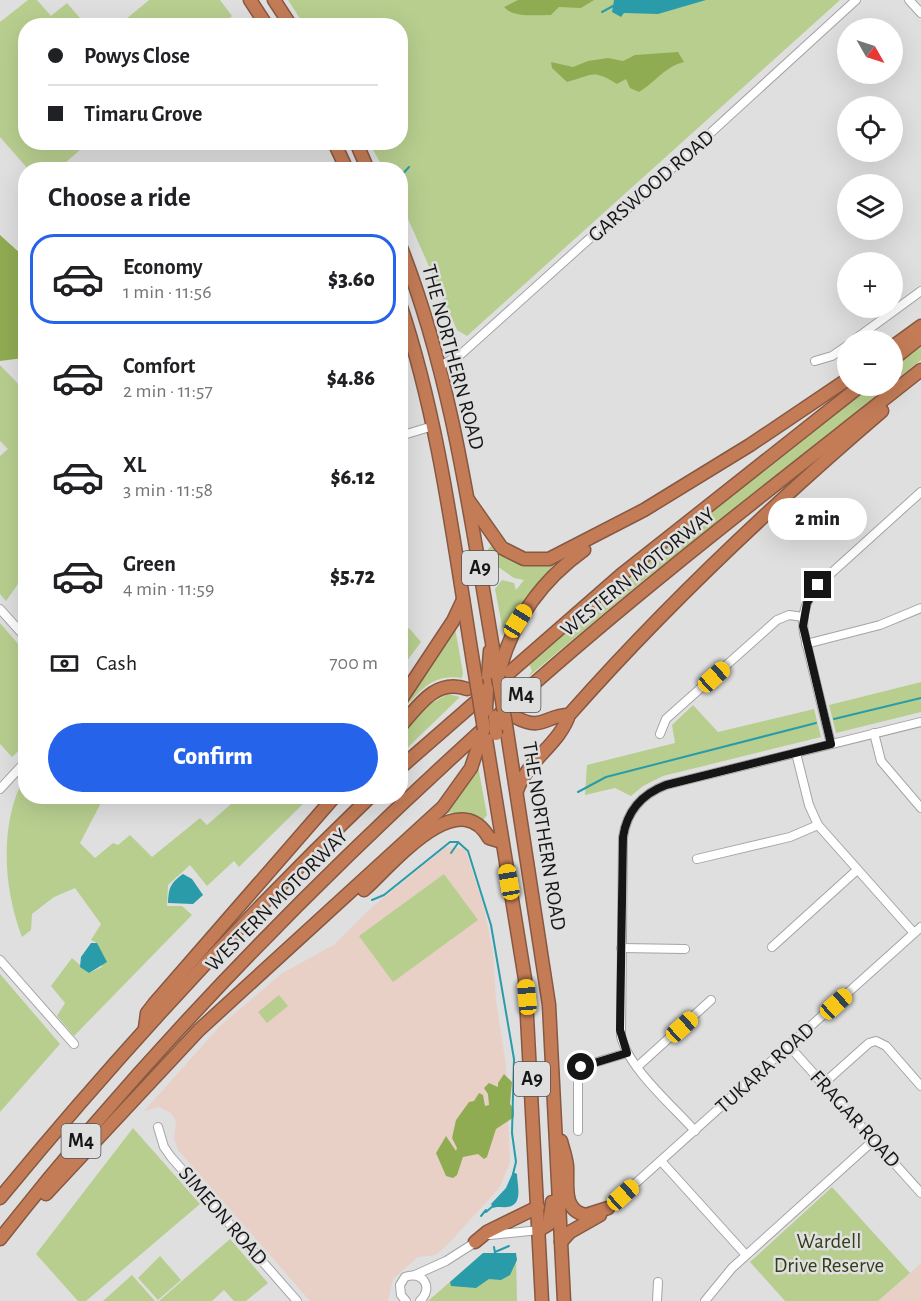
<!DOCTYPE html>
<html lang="en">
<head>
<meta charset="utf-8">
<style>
  :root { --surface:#fff; --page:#f6f6f6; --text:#202124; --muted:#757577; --line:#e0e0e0; --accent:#2563eb }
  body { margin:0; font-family:"Alegreya Sans",sans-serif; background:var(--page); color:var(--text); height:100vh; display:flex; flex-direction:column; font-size:22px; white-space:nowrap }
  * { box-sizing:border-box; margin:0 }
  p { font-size:20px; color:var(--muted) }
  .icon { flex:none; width:33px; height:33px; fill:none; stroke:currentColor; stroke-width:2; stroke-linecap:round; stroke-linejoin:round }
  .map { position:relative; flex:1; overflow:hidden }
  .drawer { position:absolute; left:18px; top:162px; width:390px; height:642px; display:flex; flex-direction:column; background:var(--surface); border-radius:24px; box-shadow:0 6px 24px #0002 }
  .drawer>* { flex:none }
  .hud { position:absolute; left:18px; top:18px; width:390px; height:132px; border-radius:24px; box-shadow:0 6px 24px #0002; display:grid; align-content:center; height:132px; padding:0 30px; background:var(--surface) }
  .needle { width:39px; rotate:129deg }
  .buttons { position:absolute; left:837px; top:18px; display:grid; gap:12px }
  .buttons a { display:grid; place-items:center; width:66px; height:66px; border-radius:50%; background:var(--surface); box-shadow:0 6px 24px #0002; font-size:30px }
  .end { position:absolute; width:27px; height:27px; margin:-14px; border:8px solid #161617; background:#fff; box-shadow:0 0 0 3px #fff }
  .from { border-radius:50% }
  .bubble { position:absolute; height:42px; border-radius:21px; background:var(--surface); box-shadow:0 6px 24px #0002; font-size:20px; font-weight:800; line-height:42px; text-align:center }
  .car { position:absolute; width:18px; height:36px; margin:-18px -9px; border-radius:8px; box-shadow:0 0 4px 2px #0007; background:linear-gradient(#f5c518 24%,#345 0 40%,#f5c518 0 76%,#345 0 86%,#f5c518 0) }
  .hud b { display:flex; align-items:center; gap:21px; height:57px; font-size:22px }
  .hud b+b { border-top:2px solid var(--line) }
  .hud i { width:15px; height:15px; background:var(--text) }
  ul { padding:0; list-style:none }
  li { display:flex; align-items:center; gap:18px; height:90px; margin:0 12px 9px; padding:0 18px; border:3px solid transparent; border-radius:24px }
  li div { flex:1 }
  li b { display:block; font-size:22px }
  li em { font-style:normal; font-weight:800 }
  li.current { border-color:var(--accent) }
  li>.icon { width:54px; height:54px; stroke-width:1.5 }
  h2 { padding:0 30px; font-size:27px; line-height:72px }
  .pay { display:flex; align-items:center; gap:15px; height:66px; padding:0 30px; font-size:22px }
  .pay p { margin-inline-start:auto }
  .cta { display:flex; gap:12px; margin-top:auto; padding:12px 30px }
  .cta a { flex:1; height:69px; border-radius:36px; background:var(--accent); color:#fff; font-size:24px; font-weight:800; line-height:69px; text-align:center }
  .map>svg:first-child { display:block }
</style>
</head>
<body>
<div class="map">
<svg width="921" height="1301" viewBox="0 0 921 1301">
  <rect width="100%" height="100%" fill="#dfdfe0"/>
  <g fill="#e8d0c6">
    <path d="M446 847 465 849 484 907 493 952 496 1001 506 1066 510 1162 500 1187 450 1242 436 1255 418 1257 393 1279 388 1301H310L178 1150 174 1138 176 1121 171 1113 159 1107 144 1111 221 1025 281 974 335 944 371 908Z"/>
    <path d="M921 1263V1301H878L910 1273Z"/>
  </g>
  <g fill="#b8ce8f">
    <path d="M28 0H37L51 16 67 3 86 25 26 26 25 89 18 96 25 107 26 142 88 143 58 169H28L0 137V22Z"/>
    <path d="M149 0H220L232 16 222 25H119Z"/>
    <path d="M288 0H840L467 336 457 330 401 203 400 170 384 169 369 143 400 142V26L304 25Z"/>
    <path d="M921 343V360L893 382V365Z"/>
    <path d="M0 365 26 392 25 574 6 601 0 594V456L8 449 0 441Z"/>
    <path d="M867 386H889L640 583 528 677 532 671 529 664 539 652 631 573Z"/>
    <path d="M491 546C511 564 532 567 557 561L529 593 504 636 495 589 502 580 514 583 516 590 524 580 514 578 490 561 488 549Z"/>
    <path d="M0 623 25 652V745L12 757 0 744Z"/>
    <path d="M409 628 421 642 401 669V636Z"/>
    <path d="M455 628 463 673 462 678C431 673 418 693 401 713Z"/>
    <path d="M921 682V712L836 733 829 705Z"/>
    <path d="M448 694 460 697 401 754V736L428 705Z"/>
    <path d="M693 705 718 732 814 709 821 737 663 776 643 786 631 796 615 788 585 795 587 765 675 743 672 725Z"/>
    <path d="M478 766 487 815 483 820 468 812 445 813 444 811 462 792Z"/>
    <path d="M25 776 26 796 108 797 101 803 80 843 95 858 113 843 118 845 130 835 152 857 200 818 207 825 231 804 225 797H310L239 867 234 861 207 886 190 865 168 885 167 906H182L192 915 74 1036 57 1016 65 1003 51 986 72 958 89 973 102 967 97 943 91 940 101 924 75 888 54 897 32 914 31 930 22 937C2 884 0 821 25 776Z"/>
    <path d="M444 874 478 920 393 982 359 936Z"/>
    <path d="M0 974 60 1044 0 1112Z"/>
    <path d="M279 995 288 1006 267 1023 258 1012Z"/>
    <path d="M133 1128 200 1204 86 1301H78L36 1254Z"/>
    <path d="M832 1187 910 1273 878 1301H785L750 1262Z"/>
    <path d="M230 1239 268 1283 246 1301H234L224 1290 212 1301H159Z"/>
    <path d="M516 1254 517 1301H428L481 1255Z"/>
    <path d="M160 1256 181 1280 158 1300 138 1278Z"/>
    <path d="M132 1275 155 1301H103Z"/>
  </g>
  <g fill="#90ac52">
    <path d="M518 0H594L581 8 559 7 551 15C537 15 513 18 504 7Z"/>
    <path d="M678 52 684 62C664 67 656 82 639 92L630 88 626 79 617 84C591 68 592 76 567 82L552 68 551 62 573 67 588 61 608 58 623 61 635 55Z"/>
    <path d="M0 235 21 254 20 282 26 281 25 353 23 358 0 361Z"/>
    <path d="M504 1074 512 1082 510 1104 514 1109V1117L496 1129 487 1157 484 1159 478 1154 463 1157 457 1175 453 1178 446 1176 436 1153 446 1136 456 1151 457 1148 452 1138 456 1120 469 1102 474 1101 479 1093 483 1095 485 1106 489 1105 488 1094 484 1088 489 1083 498 1087V1083Z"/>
  </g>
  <g fill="#2a9ba9">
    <path d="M614 0H706L658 14 624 13 621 17 612 12Z"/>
    <path d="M183 874 192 879 203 895 193 904 168 903C169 889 169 884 183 874Z"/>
    <path d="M91 943H97L107 962 89 973 80 967 81 957Z"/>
    <path d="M513 1172 517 1174C517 1184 524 1206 507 1207 502 1208 498 1206 493 1208L491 1204 506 1188Z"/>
    <path d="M483 1253H516L517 1260 510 1275 501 1280 489 1279 476 1288 451 1286 450 1282Z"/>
  </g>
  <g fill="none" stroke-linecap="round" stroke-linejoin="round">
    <g stroke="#2a9ba9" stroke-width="2">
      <path d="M602 12 613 6"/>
      <path d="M400 177 409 167"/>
      <path d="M834 719 921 698"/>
      <path d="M578 792 606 777 816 723"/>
      <path d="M451 853 458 843"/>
      <path d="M372 900 384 895 450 842H458L468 851 491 925 514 1059 512 1133 516 1162 513 1174"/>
      <path d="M486 1212 493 1206"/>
      <path d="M481 1216 486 1210"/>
      <path d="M494 1247 495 1253"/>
      <path d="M495 1252 509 1246"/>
    </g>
    <g stroke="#a4a4a5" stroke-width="10">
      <g id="minor">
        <path d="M909 0 921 13"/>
        <path d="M854 340 921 291"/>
        <path d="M815 361 832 356 848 345"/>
        <path d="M440 366 460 355 598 231 613 222 856 0"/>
        <path d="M400 436 433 426"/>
        <path d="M0 609 26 638"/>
        <path d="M806 644 880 625 921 608"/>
        <path d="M874 733 881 761 921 808"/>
        <path d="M660 734 666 719 777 620 789 615 803 617"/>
        <path d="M831 744 804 633C801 614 806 599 818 585L921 492"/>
        <path d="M796 753 809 805 818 825 914 933"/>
        <path d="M0 789 26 761"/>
        <path d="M697 859 790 837 818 825"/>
        <path d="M772 947 857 870"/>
        <path d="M621 948 685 949"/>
        <path d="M0 960 74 1044"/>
        <path d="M789 1046 921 1193"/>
        <path d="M637 1067 711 1000"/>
        <path d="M823 1084 869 1043 876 1041 886 1046 921 1086"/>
        <path d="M158 1127 164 1147 171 1157 297 1301"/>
        <path d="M578 1131V1070L583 1066 627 1053"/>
        <path d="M695 1131C673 1106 628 1068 621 1036L623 837C627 811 642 794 666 785L921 722"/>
        <path d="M661 1161 746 1255"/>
        <path d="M608 1208 921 927"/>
        <path d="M490 1235 539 1230"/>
        <path d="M415 1275 446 1261 479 1240"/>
        <path d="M406 1301 401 1295 400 1285 405 1277C423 1270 434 1288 420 1301"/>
        <path d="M657 1301 658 1282"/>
        <path d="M705 1301 732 1268 874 1140"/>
      </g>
    </g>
    <g stroke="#875841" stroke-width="15">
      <g id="highway">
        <path d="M250 0 267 26"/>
        <path d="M274 0 291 26"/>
        <path d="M334 142 347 170"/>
        <path d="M356 142 368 170"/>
        <path d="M400 245C455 384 472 531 498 677"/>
        <path d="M400 304C441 426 455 554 476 680"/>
        <path d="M892 347 921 326"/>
        <path d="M892 360 921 337"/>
        <path d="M469 501 502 548 524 559H549L644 510 750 445 848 379"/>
        <path d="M499 673C512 621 541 581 584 550"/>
        <path d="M487 689 490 651"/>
        <path d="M400 701 453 621 463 600"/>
        <path d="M515 717C543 732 545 715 569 715"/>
        <path d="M506 725 549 1005 564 1301"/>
        <path d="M400 727C419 705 436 678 467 689"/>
        <path d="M485 733 525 979 542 1301"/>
        <path d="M400 768 621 575 860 386"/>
        <path d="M517 791C527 760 559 745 569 715 666 605 771 506 882 411"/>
        <path d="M364 890C391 866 458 783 489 838L502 842"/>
        <path d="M145 1028 147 1013 154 1004 335 796"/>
        <path d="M561 1141C563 1149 566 1157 567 1166 568 1185 562 1211 586 1215L608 1208"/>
        <path d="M46 1194 199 1030 443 807 471 768 484 729"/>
        <path d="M0 1198C116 1057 239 923 371 796"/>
        <path d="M539 1230 549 1224 552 1202"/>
        <path d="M0 1239C155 1042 333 862 520 696 649 581 786 477 921 370"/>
        <path d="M475 1242 487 1232 538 1207"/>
        <path d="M561 1242 570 1232 600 1215"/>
      </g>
    </g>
    <use href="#minor" stroke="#fff" stroke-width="8"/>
    <use href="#highway" stroke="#c47c57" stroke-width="12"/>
    <g stroke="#875841" stroke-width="15" stroke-linecap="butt">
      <g id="highway-bridge">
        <path d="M498 677 506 725"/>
        <path d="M476 680 484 729"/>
        <path d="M486 710 487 689"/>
        <path d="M495 717 496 734"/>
      </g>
    </g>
    <use href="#highway-bridge" stroke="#c47c57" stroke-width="12"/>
  </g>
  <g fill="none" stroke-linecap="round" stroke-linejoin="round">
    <path stroke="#161617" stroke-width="8" d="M581 1067 627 1053 620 1030 623 837C627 811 642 794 666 785L831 744 803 626 807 603 818 585"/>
  </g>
  <g text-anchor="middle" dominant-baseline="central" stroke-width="5" stroke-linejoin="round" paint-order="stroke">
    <g fill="#dfdfe0" stroke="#525253" stroke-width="1.5">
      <rect x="462" y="551" width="36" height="34" rx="4.5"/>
      <rect x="501.5" y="678" width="39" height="34" rx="4.5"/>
      <rect x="514" y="1062" width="36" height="34" rx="4.5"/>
      <rect x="61.5" y="1124" width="39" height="34" rx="4.5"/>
    </g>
    <g font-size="20" font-weight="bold" fill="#161617">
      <text x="480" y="568">A9</text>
      <text x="521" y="695">M4</text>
      <text x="532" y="1079">A9</text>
      <text x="81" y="1141">M4</text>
    </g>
    <g font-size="21" fill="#161617" stroke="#dfdfe0">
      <text transform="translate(651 186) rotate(-41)">GARSWOOD ROAD</text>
      <text transform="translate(453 357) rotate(75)">THE NORTHERN ROAD</text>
      <text transform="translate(638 572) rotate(-39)">WESTERN MOTORWAY</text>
      <text transform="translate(544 836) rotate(81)">THE NORTHERN ROAD</text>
      <text transform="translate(277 900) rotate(-45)">WESTERN MOTORWAY</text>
      <text transform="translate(765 1068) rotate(-42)">TUKARA ROAD</text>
      <text transform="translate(855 1119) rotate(48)">FRAGAR ROAD</text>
      <text transform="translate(223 1216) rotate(49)">SIMEON ROAD</text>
    </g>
    <g font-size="21" fill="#323e18" stroke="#dfdfe0">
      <text x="829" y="1241">Wardell<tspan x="829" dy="24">Drive Reserve</tspan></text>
    </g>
  </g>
</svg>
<div class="buttons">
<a><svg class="needle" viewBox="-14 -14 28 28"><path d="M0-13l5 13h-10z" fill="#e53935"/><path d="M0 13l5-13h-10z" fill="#757577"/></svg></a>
<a><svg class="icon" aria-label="locate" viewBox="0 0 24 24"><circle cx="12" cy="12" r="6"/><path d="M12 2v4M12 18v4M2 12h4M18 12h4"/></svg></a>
<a><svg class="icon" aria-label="layers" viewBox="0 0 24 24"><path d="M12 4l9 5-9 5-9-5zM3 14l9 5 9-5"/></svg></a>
<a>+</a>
<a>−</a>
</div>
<i class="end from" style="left:581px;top:1067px"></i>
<i class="end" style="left:818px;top:585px"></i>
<div class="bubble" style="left:768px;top:498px;width:99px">2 min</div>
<i class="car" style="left:518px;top:621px;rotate:32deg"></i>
<i class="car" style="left:714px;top:677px;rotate:48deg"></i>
<i class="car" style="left:509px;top:882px;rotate:350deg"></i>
<i class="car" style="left:527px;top:997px;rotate:355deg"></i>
<i class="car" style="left:836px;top:1004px;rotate:48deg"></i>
<i class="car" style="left:682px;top:1027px;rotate:48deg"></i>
<i class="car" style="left:623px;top:1195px;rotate:48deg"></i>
<div class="hud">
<b><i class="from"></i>Powys Close</b>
<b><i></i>Timaru Grove</b>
</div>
<section class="drawer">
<h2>Choose a ride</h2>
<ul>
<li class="current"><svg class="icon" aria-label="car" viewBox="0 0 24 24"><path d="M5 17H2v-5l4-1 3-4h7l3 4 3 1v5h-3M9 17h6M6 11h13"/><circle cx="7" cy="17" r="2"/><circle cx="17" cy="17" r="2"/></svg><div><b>Economy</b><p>1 min · 11:56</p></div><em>$3.60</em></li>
<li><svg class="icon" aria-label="car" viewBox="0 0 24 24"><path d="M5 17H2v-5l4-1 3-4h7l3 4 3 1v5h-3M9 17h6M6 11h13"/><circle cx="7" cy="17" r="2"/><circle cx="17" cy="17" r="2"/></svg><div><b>Comfort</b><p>2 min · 11:57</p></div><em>$4.86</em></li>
<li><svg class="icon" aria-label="car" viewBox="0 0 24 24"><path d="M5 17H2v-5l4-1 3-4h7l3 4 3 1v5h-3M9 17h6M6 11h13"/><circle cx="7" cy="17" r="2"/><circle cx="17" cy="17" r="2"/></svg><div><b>XL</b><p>3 min · 11:58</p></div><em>$6.12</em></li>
<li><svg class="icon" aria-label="car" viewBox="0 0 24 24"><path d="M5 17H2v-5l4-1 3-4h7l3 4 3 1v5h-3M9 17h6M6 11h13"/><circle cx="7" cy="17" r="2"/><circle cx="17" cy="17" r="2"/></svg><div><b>Green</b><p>4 min · 11:59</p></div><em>$5.72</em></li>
</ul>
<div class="pay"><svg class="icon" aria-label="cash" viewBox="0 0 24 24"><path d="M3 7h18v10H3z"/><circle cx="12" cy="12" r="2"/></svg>Cash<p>700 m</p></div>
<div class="cta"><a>Confirm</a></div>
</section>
</div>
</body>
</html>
